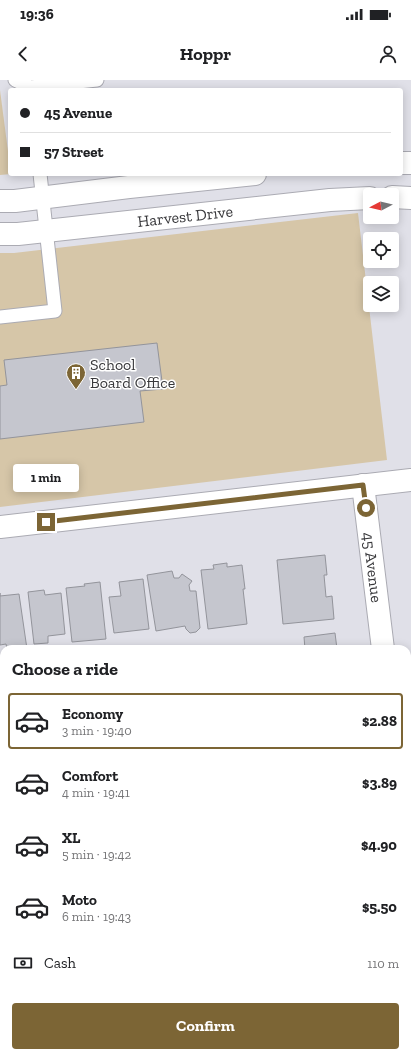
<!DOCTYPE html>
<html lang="en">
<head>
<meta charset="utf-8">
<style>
  :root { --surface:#fff; --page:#f2f2f2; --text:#202124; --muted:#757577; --line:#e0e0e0; --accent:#7c6535 }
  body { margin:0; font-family:"Zilla Slab",serif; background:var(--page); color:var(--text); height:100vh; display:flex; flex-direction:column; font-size:15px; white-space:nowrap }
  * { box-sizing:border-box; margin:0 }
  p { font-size:13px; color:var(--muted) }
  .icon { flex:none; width:22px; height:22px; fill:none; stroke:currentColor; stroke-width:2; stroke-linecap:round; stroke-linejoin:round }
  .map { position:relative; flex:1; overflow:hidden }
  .details { position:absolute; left:0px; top:565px; width:411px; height:412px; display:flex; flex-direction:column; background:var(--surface); border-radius:12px 12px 0 0; box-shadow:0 2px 10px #0003 }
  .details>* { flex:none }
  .banner { position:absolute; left:8px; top:8px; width:395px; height:88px; border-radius:4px; box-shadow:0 2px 10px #0003; display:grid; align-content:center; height:88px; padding:0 12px; background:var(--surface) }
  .needle { width:26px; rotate:263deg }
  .fabs { position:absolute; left:363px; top:108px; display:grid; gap:8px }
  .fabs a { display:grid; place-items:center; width:36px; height:36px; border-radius:4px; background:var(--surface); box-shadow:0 2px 10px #0003; font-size:20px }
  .end { position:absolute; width:18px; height:18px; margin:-9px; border:5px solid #7c6535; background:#fff; box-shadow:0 0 0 2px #fff }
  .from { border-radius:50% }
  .bubble { position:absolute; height:28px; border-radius:4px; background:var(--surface); box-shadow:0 2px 10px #0003; font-size:13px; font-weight:700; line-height:28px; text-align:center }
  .banner b { display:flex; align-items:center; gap:14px; height:38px; font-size:15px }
  .banner b+b { border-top:1px solid var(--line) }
  .banner i { width:10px; height:10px; background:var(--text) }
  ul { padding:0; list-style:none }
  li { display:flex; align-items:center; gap:12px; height:56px; margin:0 8px 6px; padding:0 4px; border:2px solid transparent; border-radius:4px }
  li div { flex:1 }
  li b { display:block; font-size:15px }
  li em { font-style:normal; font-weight:700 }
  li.selected { border-color:var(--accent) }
  li>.icon { width:36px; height:36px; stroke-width:1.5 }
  h2 { padding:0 12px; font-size:18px; line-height:48px }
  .pay { display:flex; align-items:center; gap:10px; height:44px; padding:0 12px; font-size:15px }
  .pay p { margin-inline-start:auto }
  .cta { display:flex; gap:8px; margin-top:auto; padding:8px 12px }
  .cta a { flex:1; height:46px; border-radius:4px; background:var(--accent); color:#fff; font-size:16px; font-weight:700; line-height:46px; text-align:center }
  .status { display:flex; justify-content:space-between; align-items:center; height:28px; padding:0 20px; background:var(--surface); direction:ltr }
  .status svg { height:11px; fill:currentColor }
  header { display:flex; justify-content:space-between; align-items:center; height:52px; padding:0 12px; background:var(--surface); font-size:18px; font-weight:700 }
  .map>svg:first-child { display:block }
</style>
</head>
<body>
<div class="status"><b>19:36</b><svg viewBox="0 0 49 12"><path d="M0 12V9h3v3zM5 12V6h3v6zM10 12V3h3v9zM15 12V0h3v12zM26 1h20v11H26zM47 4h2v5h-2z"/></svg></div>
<header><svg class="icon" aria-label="back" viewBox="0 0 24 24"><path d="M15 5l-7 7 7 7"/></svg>Hoppr<svg class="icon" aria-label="person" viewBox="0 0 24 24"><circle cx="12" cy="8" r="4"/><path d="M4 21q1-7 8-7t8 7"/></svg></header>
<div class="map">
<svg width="411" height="977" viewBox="0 0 411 977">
  <rect width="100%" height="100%" fill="#e0e0e8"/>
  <g fill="#d6c6a8">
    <path d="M0 10 11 94 0 95Z"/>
    <path d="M358 133 387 380 0 427V173H14Z"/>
  </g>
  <g fill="#c5c6ce" stroke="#93949b">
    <path d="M157 263 163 309 140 311 144 342 0 359V306L7 305 4 280Z"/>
    <path d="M325 475 327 495H324L326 517 332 516 334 539 283 544 277 480Z"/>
    <path d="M227 483V487L242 485 245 509H243L247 544 208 549 201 490 214 489 213 485Z"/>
    <path d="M172 491 174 498H179L182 494 192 501 189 505 190 511H196L200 548 196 552 190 553 186 549 185 546 156 551 147 495Z"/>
    <path d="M143 499 149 549 114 553 109 517 121 516 119 502Z"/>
    <path d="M100 502 106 559 72 562 66 508 85 506 84 504Z"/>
    <path d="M44 510 45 515 61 513 65 554 48 556V563L34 564 28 512Z"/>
    <path d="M0 513V516L19 514 27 569H7L6 564 0 565Z"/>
    <path d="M335 553 337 569H305L304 557Z"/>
    <path d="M0 656H1L4 680V703L0 704Z"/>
    <path d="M4 812V859H1L0 853V813Z"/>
    <path d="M4 918V954H0V919Z"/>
  </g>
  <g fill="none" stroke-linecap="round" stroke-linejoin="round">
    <g stroke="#ababb3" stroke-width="15">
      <g id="lane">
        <path d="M15 0 30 7 97 0"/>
        <path d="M0 237 55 231 40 94"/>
      </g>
    </g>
    <g stroke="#ababb3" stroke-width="24">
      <g id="street">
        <path id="s1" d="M363 405 383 569"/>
        <path d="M0 447 411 400"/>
        <path d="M407 680H411"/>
        <path d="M0 755 4 754"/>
        <path d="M407 769 411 802"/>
      </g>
    </g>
    <g stroke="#ababb3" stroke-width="24">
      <g id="secondary">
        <path d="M401 83H411"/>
        <path d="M392 117 411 118"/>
        <path d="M0 121H15L129 107 255 94"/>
        <path id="s2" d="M0 154H18L330 120 370 118"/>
      </g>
    </g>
    <use href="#lane" stroke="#fff" stroke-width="13"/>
    <use href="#street" stroke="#fff" stroke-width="22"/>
    <use href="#secondary" stroke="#fff" stroke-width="22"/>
  </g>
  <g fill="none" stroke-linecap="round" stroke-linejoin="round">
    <path stroke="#7c6535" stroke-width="5" d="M46 442 363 405 366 428"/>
  </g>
  <defs>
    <g id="building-pin" transform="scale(1)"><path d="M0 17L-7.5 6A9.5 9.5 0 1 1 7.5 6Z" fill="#7c6535" stroke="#fff"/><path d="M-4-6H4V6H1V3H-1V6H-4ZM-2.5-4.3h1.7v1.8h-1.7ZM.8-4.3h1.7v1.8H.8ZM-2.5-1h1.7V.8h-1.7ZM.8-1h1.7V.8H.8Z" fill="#fff"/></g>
  </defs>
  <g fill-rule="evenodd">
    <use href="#building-pin" x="76" y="293"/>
  </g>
  <g text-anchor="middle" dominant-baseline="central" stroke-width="3" stroke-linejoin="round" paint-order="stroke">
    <g font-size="16" fill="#38383b" stroke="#fff">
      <text stroke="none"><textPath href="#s2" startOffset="186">Harvest Drive</textPath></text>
      <text stroke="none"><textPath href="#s1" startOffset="83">45 Avenue</textPath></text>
    </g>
    <g font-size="16" fill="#38383b" stroke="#fff" text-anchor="start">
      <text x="90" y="284">School<tspan x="90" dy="18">Board Office</tspan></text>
    </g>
  </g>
</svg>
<div class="fabs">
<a><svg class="needle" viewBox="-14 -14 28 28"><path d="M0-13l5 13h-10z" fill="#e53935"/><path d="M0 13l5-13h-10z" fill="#757577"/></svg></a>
<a><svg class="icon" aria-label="locate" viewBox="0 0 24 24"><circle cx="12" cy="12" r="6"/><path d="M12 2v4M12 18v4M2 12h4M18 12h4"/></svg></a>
<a><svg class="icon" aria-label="layers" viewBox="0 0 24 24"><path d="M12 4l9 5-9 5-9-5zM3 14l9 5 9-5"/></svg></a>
</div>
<i class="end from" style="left:366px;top:428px"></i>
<i class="end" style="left:46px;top:442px"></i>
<div class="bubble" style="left:13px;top:384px;width:66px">1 min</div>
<div class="banner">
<b><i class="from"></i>45 Avenue</b>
<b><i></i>57 Street</b>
</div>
<section class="details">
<h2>Choose a ride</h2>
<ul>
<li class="selected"><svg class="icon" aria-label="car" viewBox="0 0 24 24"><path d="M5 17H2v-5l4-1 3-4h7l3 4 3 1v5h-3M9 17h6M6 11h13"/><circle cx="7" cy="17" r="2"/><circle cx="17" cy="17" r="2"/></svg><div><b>Economy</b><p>3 min · 19:40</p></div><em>$2.88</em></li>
<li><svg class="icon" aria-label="car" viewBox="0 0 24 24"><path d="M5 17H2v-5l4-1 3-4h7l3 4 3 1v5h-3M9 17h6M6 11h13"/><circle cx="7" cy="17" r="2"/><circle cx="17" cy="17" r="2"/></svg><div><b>Comfort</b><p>4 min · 19:41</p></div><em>$3.89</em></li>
<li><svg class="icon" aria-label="car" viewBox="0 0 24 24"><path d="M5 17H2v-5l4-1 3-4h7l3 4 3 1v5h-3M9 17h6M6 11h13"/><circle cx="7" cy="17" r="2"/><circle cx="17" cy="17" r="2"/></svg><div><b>XL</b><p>5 min · 19:42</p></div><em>$4.90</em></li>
<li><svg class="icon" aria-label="car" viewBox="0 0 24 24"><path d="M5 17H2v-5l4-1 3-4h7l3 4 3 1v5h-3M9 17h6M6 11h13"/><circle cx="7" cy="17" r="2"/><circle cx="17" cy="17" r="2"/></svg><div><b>Moto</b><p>6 min · 19:43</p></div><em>$5.50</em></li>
</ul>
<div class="pay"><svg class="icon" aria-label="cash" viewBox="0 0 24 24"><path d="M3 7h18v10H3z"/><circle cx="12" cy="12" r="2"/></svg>Cash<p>110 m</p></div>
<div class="cta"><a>Confirm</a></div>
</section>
</div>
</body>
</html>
